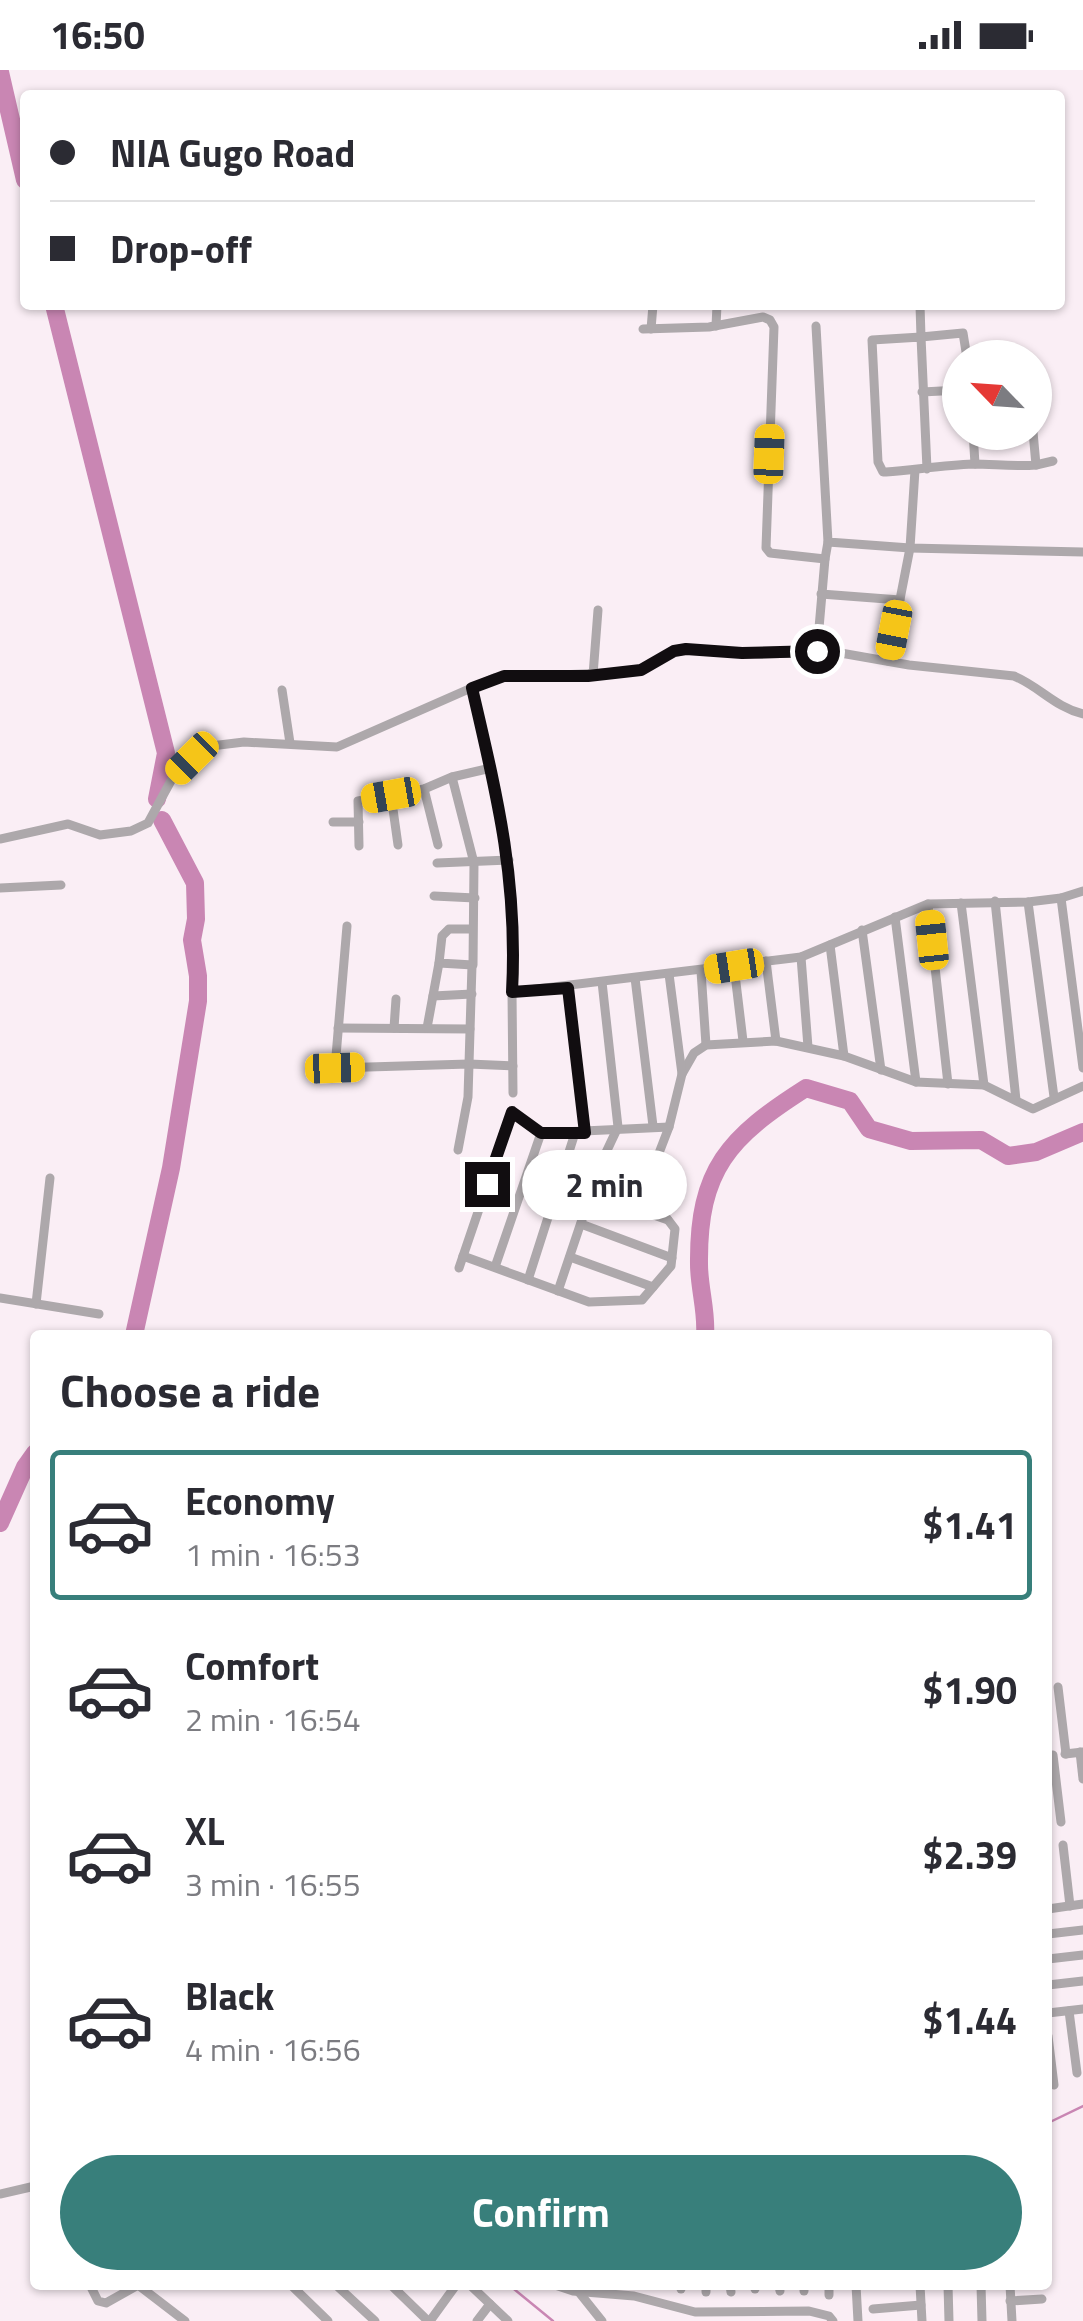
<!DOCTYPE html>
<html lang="en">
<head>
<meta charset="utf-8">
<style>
  :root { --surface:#fff; --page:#f2f2f3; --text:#2b2b33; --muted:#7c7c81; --line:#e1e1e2; --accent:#387f7b }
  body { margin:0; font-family:"Titillium Web",sans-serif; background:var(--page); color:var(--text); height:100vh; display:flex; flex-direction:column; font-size:38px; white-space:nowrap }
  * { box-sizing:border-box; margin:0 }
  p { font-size:32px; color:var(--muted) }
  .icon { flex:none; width:55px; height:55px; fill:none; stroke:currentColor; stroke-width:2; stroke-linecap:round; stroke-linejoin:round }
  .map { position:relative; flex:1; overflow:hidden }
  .drawer { position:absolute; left:30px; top:1260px; width:1022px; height:960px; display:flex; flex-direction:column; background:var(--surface); border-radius:10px; box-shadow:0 2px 8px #0004 }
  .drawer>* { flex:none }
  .hud { position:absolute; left:20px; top:20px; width:1045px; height:220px; border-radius:10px; box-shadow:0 2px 8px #0004; display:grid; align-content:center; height:220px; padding:0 30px; background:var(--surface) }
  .needle { width:65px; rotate:295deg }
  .tools { position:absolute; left:942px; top:270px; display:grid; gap:20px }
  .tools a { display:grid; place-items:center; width:110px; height:110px; border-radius:50%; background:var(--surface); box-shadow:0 2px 8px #0004; font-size:50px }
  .end { position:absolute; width:45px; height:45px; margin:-22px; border:12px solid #110d10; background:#fff; box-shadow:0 0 0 5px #fff }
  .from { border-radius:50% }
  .bubble { position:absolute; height:70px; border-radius:35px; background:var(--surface); box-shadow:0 2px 8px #0004; font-size:32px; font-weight:700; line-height:70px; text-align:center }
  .car { position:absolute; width:30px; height:60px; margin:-30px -15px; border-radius:12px; box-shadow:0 0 8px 2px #0007; background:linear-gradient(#f5c518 24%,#345 0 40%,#f5c518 0 76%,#345 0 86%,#f5c518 0) }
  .hud b { display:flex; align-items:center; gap:35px; height:95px; font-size:38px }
  .hud b+b { border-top:2px solid var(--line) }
  .hud i { width:25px; height:25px; background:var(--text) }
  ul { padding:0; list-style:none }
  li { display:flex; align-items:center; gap:30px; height:150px; margin:0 20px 15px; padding:0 10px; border:5px solid transparent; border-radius:10px }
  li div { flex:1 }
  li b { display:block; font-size:38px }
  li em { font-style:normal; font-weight:700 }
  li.on { border-color:var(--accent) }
  li>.icon { width:90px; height:90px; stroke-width:1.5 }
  h2 { padding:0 30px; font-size:45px; line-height:120px }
  .action { display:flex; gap:20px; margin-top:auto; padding:20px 30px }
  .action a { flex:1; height:115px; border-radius:60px; background:var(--accent); color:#fff; font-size:40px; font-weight:700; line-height:115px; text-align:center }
  .status { display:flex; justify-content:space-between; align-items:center; height:70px; padding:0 50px; background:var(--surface); direction:ltr }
  .status svg { height:28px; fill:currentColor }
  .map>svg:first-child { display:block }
</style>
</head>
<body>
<div class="status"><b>16:50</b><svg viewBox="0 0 49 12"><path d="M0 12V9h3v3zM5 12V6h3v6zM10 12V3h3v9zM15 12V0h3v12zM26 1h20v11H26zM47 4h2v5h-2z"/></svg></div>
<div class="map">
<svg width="1083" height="2251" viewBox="0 0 1083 2251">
  <rect width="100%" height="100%" fill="#faeef5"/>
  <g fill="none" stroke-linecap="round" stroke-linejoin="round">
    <g stroke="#c986b3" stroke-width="2.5">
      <path d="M1048 2053 1083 2036"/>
      <path d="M509 2215 553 2251"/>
    </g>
    <g stroke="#c986b3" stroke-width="18">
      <path d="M0 2 25 110"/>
      <path d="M54 235 166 683 157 729"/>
      <path d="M134 1265 171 1098 198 931V906L192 870 196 849 195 813 162 750"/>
      <path d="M705 1265C707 1242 699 1218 699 1194 698 1099 729 1067 806 1018L850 1031 869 1059 911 1071 981 1070 1008 1086 1036 1082 1083 1062"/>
      <path d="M0 1453 25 1397 35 1383"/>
    </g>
    <g stroke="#ada8ab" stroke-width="9">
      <path d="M920 235 921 267 963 263 967 288"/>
      <path d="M716 256 717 235"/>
      <path d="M816 256 828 472 910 478 1083 482"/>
      <path d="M643 259 709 257 763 247 770 250 774 257 766 478 770 483 825 489 828 472"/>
      <path d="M651 259 653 235"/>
      <path d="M922 322 960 320"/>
      <path d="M973 362 975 394"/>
      <path d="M1036 395 1053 391"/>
      <path d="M927 399 921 267 872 270 878 392 883 402H886C914 400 944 395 973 394 994 394 1014 397 1036 395L1033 362"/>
      <path d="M821 524 900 530"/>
      <path d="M817 581 825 489"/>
      <path d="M888 591 910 478 915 400"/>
      <path d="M593 605 598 540"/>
      <path d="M472 618C497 726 518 810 512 922L801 887 928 834 1028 832 1061 828 1083 821"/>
      <path d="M282 620 290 673"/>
      <path d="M452 707 474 793 473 895 439 893 442 866 449 859H473"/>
      <path d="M424 719 438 775"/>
      <path d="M391 725 398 775"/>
      <path d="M333 752H359"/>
      <path d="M0 769 68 754 100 765 131 761 148 753 173 707 192 688 211 676 244 672 337 677 494 608 628 602 641 600 674 581 687 579 762 584 835 582 909 595 1014 606C1040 617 1055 637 1083 644"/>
      <path d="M359 776 358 731 424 719 452 707 491 698"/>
      <path d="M437 793 509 790"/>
      <path d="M0 818 61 815"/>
      <path d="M434 826 475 828"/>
      <path d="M1061 828 1083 998"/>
      <path d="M995 831 1016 1030"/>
      <path d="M1028 832 1054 1027"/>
      <path d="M961 833 984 1015"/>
      <path d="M928 834 948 1014"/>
      <path d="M895 847 916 1012"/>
      <path d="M347 856 335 998 469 994 513 996"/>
      <path d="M862 860 881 1000"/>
      <path d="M830 875 844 986"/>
      <path d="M801 887 808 977"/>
      <path d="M766 891 776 971"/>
      <path d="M734 896 743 971"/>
      <path d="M701 901 706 975"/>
      <path d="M635 908 653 1056"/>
      <path d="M568 918 585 1063"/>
      <path d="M512 922 513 1023"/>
      <path d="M433 926 472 924"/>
      <path d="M338 958 470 959"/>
      <path d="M394 958 396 929"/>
      <path d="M427 958 439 893"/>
      <path d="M682 1004 694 983 706 975 776 971 844 986 916 1012 984 1015 1033 1039 1083 1016"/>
      <path d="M458 1080 468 1027 472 895"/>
      <path d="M601 1093 618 1057 602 912"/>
      <path d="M591 1123 668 1150"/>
      <path d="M581 1154 672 1188"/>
      <path d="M463 1186 589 1232 642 1230 671 1196 675 1159 659 1138 649 1109 669 1057 682 1004 669 904"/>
      <path d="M570 1187 653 1217"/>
      <path d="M495 1197 541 1063"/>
      <path d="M459 1198 512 1042 541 1063 669 1057"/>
      <path d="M528 1210 575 1063"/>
      <path d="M558 1221 601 1093 649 1109"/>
      <path d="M0 1228 99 1244"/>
      <path d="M36 1234 50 1108"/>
      <path d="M1058 1617 1066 1684"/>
      <path d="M1080 1682 1083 1709"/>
      <path d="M1065 1684 1083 1682"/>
      <path d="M1053 1685 1061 1752"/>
      <path d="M1063 1775 1070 1836"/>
      <path d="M1048 1839 1083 1834"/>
      <path d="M1048 1864 1083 1860"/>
      <path d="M1048 1889 1083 1885"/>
      <path d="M1048 1915 1083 1911"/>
      <path d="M1069 1941 1077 2003"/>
      <path d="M1048 1943 1083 1939"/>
      <path d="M1048 1966 1054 2015"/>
      <path d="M0 2124 35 2116"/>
      <path d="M90 2215 98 2231 106 2233 138 2215"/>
      <path d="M138 2215 185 2251"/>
      <path d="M291 2215 328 2251"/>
      <path d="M336 2215 375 2251"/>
      <path d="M391 2215 428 2251"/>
      <path d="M470 2215 508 2251"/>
      <path d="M555 2215 573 2221 634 2226 695 2242 809 2241 829 2246 833 2251"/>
      <path d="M681 2215V2219"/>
      <path d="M706 2215V2222"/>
      <path d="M730 2215 731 2222"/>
      <path d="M755 2215V2219"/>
      <path d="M779 2215 780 2221"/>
      <path d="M804 2215V2221"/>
      <path d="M829 2215V2225"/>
      <path d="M856 2215 858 2251"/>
      <path d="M920 2215 922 2251"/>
      <path d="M948 2215 949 2251"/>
      <path d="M981 2215 982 2251"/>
      <path d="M1010 2215 1012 2251"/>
      <path d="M578 2221 602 2251"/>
      <path d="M1010 2231 1042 2229"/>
      <path d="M873 2239 921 2235"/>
      <path d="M430 2251 456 2215"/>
      <path d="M477 2251 490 2234"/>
    </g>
  </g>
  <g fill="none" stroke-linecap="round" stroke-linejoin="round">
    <path stroke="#110d10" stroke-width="12" d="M487 1114 512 1042 541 1063H585L568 918 512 922C518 810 497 725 472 618L504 606H588L641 600 674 581 686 579 742 583 817 581"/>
  </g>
</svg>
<div class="tools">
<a><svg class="needle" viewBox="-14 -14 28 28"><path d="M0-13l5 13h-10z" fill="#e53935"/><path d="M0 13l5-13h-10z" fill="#7c7c81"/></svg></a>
</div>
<i class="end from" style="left:817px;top:581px"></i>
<i class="end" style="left:487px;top:1114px"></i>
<div class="bubble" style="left:522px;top:1080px;width:165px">2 min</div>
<i class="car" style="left:769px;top:384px;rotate:2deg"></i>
<i class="car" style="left:894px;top:560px;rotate:191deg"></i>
<i class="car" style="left:192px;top:688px;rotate:225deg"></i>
<i class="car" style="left:391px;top:725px;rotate:260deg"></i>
<i class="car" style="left:932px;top:870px;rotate:354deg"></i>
<i class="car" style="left:734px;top:896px;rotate:261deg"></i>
<i class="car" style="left:335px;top:998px;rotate:88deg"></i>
<div class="hud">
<b><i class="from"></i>NIA Gugo Road</b>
<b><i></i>Drop-off</b>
</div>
<section class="drawer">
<h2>Choose a ride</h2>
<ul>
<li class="on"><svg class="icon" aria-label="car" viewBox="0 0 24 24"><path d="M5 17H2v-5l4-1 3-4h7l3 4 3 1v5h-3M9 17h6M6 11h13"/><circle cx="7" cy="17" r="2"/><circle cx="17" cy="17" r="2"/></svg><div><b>Economy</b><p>1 min · 16:53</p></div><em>$1.41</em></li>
<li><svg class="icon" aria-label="car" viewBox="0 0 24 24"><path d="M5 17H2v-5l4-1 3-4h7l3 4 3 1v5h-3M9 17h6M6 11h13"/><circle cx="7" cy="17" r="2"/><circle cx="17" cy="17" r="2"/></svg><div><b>Comfort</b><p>2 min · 16:54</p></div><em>$1.90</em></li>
<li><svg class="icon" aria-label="car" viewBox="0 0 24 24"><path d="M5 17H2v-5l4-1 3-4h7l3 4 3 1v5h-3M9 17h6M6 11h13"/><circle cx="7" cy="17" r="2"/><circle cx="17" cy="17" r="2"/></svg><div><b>XL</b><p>3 min · 16:55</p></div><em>$2.39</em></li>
<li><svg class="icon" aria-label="car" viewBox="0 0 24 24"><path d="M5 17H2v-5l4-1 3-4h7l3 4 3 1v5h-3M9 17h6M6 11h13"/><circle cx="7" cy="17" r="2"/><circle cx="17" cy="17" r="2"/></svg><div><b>Black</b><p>4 min · 16:56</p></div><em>$1.44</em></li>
</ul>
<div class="action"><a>Confirm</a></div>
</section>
</div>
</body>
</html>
